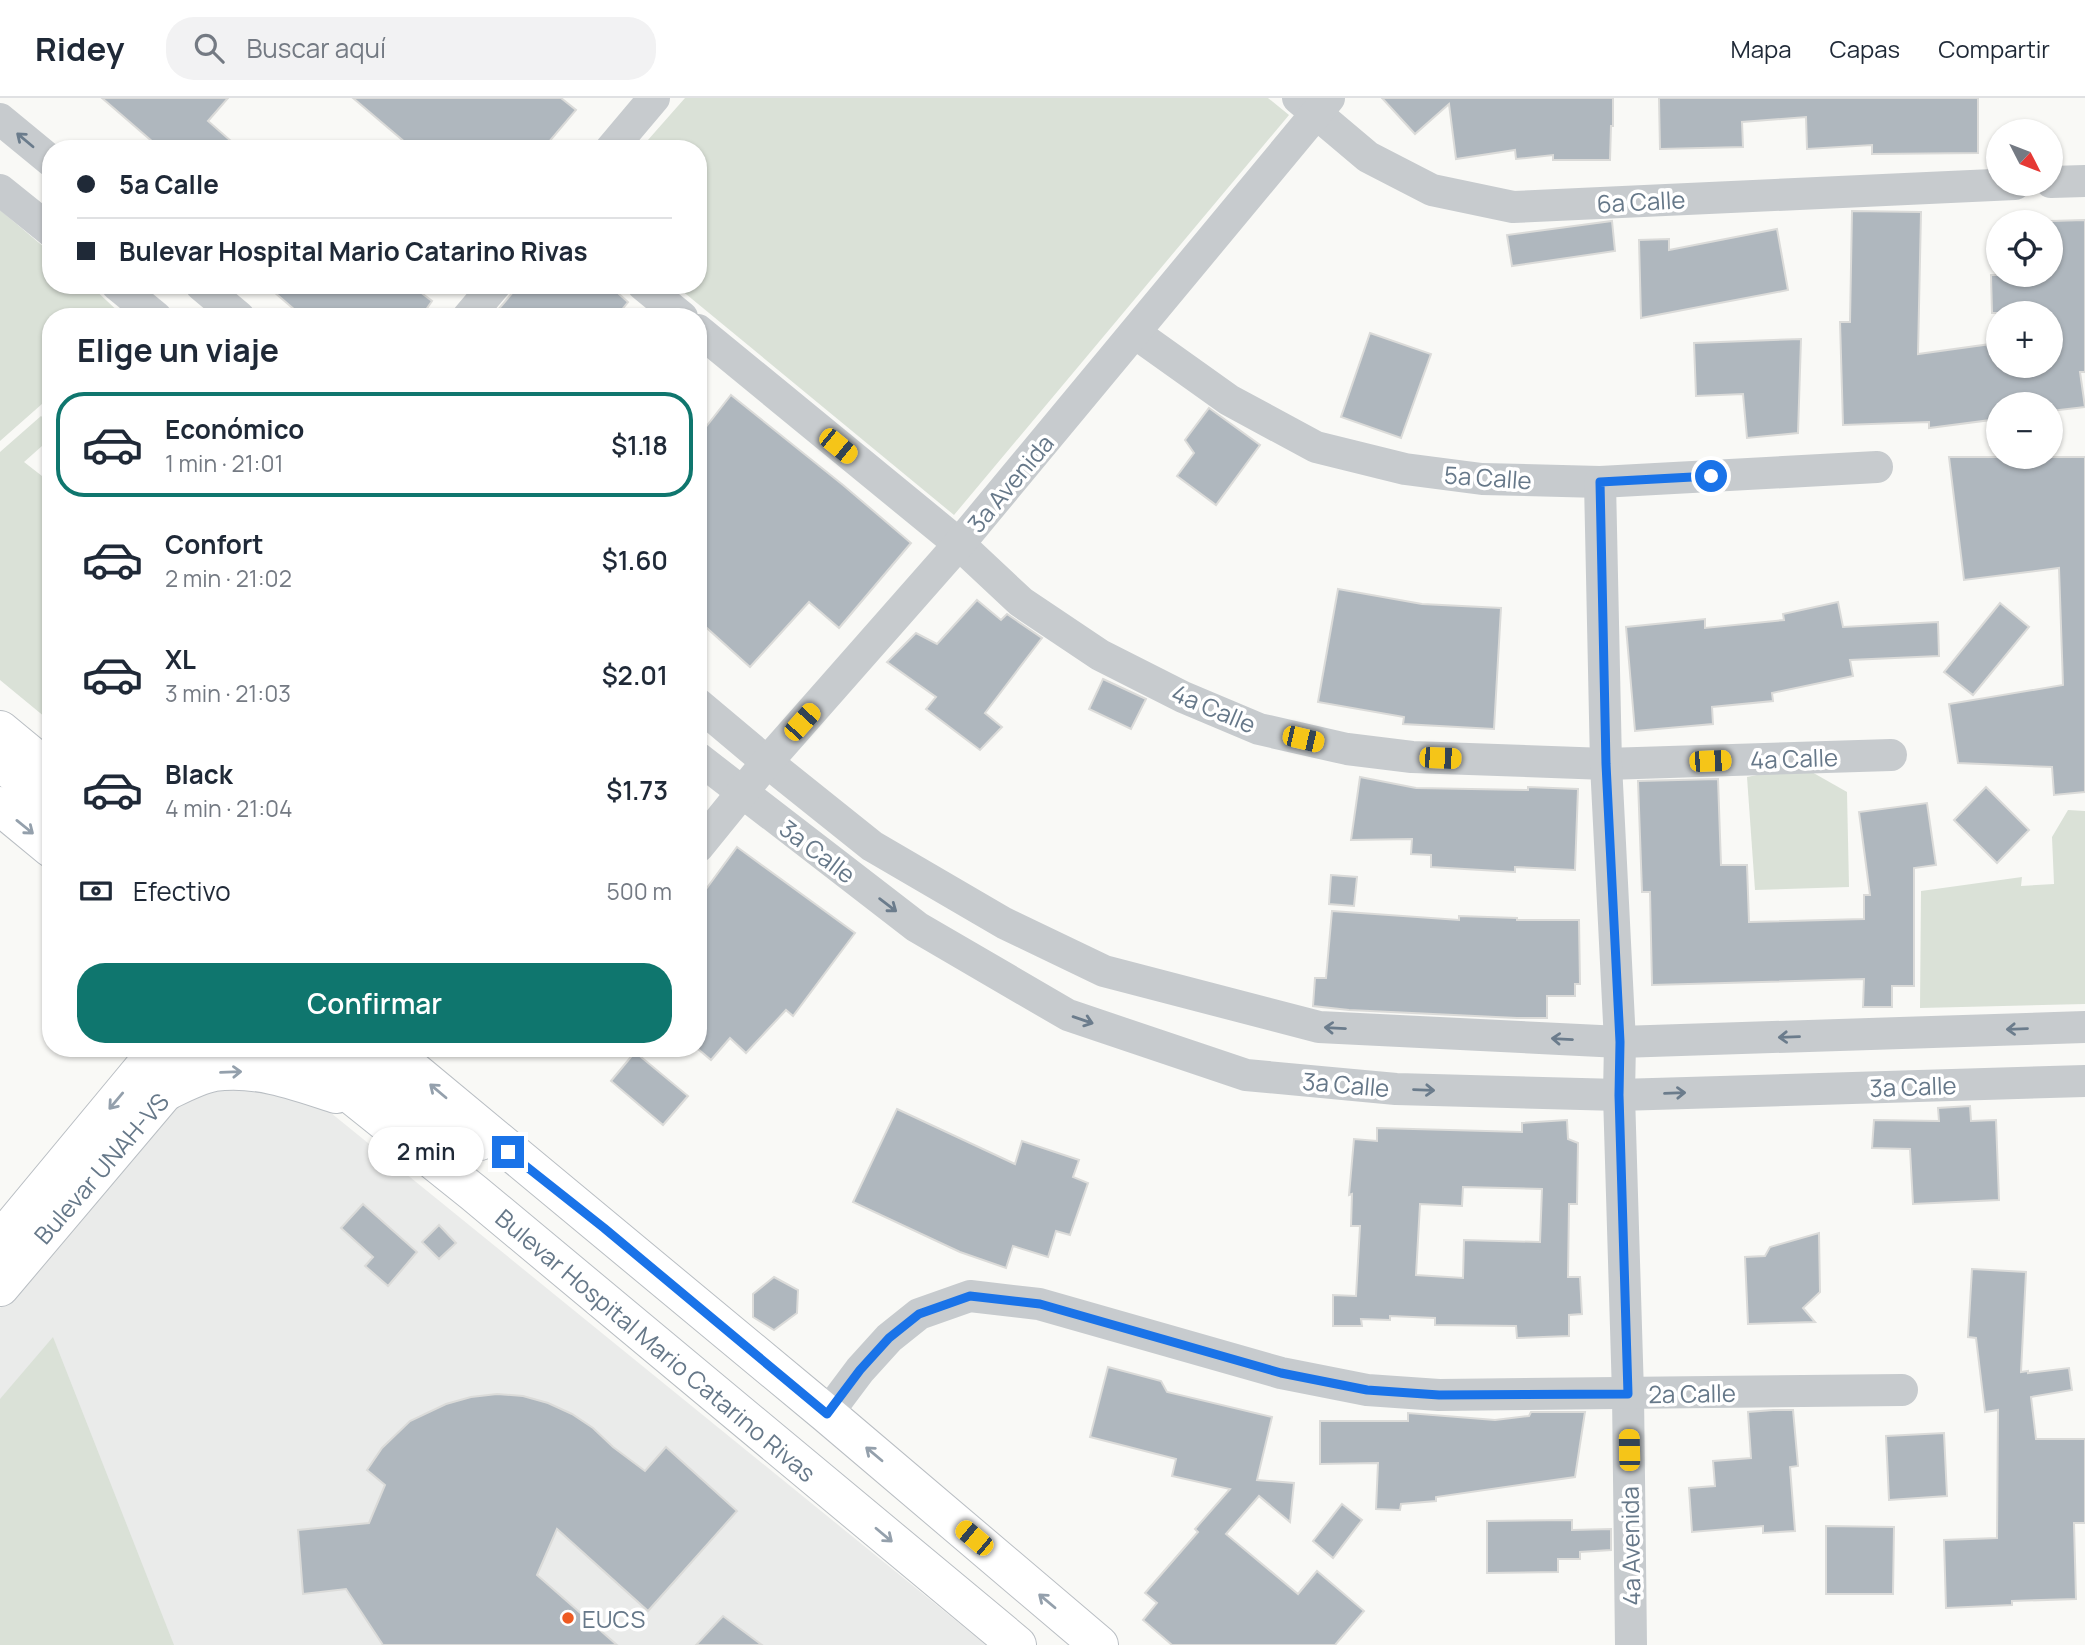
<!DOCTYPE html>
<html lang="es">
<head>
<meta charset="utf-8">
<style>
  :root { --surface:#fff; --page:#f2f2f3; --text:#1f2937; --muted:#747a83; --line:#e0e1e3; --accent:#0f766e }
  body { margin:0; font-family:Manrope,sans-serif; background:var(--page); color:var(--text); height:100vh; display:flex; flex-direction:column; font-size:26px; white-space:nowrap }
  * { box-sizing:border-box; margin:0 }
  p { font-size:23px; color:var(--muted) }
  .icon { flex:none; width:38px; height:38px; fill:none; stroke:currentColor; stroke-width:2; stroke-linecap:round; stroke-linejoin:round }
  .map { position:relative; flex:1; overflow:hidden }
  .panel { position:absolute; left:42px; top:210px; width:665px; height:749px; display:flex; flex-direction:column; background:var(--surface); border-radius:28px; box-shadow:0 2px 5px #0004 }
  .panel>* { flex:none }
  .hud { position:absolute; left:42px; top:42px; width:665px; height:154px; border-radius:28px; box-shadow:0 2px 5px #0004; display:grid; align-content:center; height:154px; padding:0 35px; background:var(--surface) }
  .needle { width:46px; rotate:132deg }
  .buttons { position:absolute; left:1986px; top:21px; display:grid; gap:14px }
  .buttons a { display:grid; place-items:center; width:77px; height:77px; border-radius:50%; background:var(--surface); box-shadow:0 2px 5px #0004; font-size:35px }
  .end { position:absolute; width:32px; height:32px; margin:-16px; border:9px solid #1a73e8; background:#fff; box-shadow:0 0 0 4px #fff }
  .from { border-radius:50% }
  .bubble { position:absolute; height:49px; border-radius:24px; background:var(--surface); box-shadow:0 2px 5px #0004; font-size:23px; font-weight:600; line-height:49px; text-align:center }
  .car { position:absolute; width:21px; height:42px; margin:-21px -10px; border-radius:9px; box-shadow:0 0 5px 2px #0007; background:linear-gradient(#f5c518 24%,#345 0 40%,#f5c518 0 76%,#345 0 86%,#f5c518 0) }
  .hud b { display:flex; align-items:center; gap:24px; height:66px; font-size:26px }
  .hud b+b { border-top:2px solid var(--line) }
  .hud i { width:18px; height:18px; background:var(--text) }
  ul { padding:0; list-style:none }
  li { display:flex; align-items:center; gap:21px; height:105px; margin:0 14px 10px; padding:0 21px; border:4px solid transparent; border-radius:28px }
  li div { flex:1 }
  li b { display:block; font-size:26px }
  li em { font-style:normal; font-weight:600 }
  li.current { border-color:var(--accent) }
  li>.icon { width:63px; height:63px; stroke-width:1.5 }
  h2 { padding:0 35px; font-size:32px; line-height:84px }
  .pay { display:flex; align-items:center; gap:18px; height:77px; padding:0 35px; font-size:26px }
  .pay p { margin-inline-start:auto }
  .action { display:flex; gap:14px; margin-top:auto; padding:14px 35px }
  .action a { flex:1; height:80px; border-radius:28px; background:var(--accent); color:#fff; font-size:28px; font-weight:600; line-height:80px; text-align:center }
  header { display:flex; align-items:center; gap:42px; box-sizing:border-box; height:98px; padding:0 35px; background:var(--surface); border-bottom:2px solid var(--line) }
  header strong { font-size:33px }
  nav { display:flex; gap:38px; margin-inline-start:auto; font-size:24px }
  .search { width:490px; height:63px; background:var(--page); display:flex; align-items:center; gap:18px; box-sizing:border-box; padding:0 24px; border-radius:28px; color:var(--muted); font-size:26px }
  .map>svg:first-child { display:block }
</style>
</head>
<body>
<header>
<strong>Ridey</strong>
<div class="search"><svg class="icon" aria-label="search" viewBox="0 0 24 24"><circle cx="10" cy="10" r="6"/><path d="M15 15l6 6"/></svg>Buscar aquí</div>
<nav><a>Mapa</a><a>Capas</a><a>Compartir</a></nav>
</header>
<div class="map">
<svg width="2085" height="1547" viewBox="0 0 2085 1547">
  <rect width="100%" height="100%" fill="#f9f9f6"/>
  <path fill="#eaebea" d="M223 950H251L986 1547H0V1210Z"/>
  <g fill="#dae1d7">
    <path d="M685 0H1268L1289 17 954 417 675 187H698V51H640Z"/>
    <path d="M0 112 51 155V187H90L124 219H51V298L0 343Z"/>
    <path d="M41 318 51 327V340L24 364 51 385V624L0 582V354Z"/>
    <path d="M1777 673H1810L1847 694 1849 789 1755 792 1747 679Z"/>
    <path d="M2068 712 2085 713V906L1920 910 1921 793 2022 779 2021 788 2054 786 2052 739Z"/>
    <path d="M53 1239 174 1547H0V1301Z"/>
  </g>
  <g fill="#afb7be" stroke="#dbdbd9" stroke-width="2" fill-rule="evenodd">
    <path d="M102 0H228L208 23 240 51H161Z"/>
    <path d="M353 0H561L576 12 543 51H413Z"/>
    <path d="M1382 0H1613V28H1611L1610 62H1553V57L1516 61 1515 52 1456 61 1449 6 1415 36Z"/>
    <path d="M1659 0H1978V55L1872 56V47L1807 51 1806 19 1742 24 1743 49 1660 51Z"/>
    <path d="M1852 113 1921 114 1918 256 1998 245V268H2051V215H1992L1991 177H2051V123L2085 122V274H2080L2085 309 2051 313V306H1998V321L1929 330V324L1843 327 1840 224H1850Z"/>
    <path d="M1612 123 1615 153 1512 168 1507 137Z"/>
    <path d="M1777 131 1788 192 1641 220 1639 142 1669 141V152Z"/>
    <path d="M266 187H411L432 203 421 219H303Z"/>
    <path d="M519 187H609L628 204 616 219H492Z"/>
    <path d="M1370 235 1431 256 1401 340 1341 319Z"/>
    <path d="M1801 241 1798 335 1747 340 1743 296 1696 298 1694 245Z"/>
    <path d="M731 297 843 387 911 445 839 530 809 504 750 569 698 522V339Z"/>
    <path d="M1209 310 1260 347 1216 407 1177 378 1194 355 1185 342Z"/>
    <path d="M1949 359H2085V694L2054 697 2052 669 1958 665 1949 606 2063 587 2059 470 1964 482Z"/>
    <path d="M1338 491 1422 506 1501 510 1494 631 1403 626 1404 619 1318 604Z"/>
    <path d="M977 502 1001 522 1007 516 1042 540 985 615 1002 629 980 652 926 611 936 599 887 564 916 535 937 546Z"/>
    <path d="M1838 504 1843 529 1938 524 1939 558 1850 562 1853 578 1772 595 1773 603 1712 609 1713 626 1635 633 1626 529 1705 521V530L1784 522 1783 516Z"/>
    <path d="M2000 505 2029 529 1973 597 1944 574Z"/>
    <path d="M1103 581 1146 601 1131 631 1089 611Z"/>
    <path d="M1360 679 1416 690 1528 692V689L1578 691 1575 772 1515 769V774L1431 769V757L1411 756 1412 741 1351 742Z"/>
    <path d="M1718 681 1721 767H1747L1749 824 1864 821V797H1870L1859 714 1927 705 1936 767 1914 770V888H1892V909H1863L1864 881 1652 887 1650 794H1642L1638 683Z"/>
    <path d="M1986 689 2029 732 1997 765 1954 722Z"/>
    <path d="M737 749 855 835 793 918 786 912 746 955 730 940 711 962 698 951V802Z"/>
    <path d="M1331 777 1357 779 1354 808 1329 806Z"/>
    <path d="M1332 813 1459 822V818L1517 820V822H1579L1580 886H1575V898H1547V920H1517L1349 912 1313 908 1315 880H1326Z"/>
    <path d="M635 954 688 998 663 1027 611 983Z"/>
    <path d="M1970 1008 1971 1023 1996 1022 1999 1102 1913 1106 1910 1051 1872 1050 1874 1022 1939 1023 1938 1010Z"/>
    <path d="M897 1011 1015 1066 1022 1043 1079 1062 1073 1079 1088 1085 1070 1137 1056 1133 1048 1159 1013 1148 1006 1170 960 1154 853 1104Z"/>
    <path d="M1567 1022 1568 1041 1578 1045 1577 1106H1569L1568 1179H1580L1582 1216 1569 1217V1238L1517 1240 1516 1228 1435 1227V1220L1390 1218V1222L1361 1221 1362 1228H1333V1197L1356 1198 1360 1128H1351L1352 1096 1349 1097 1354 1041 1377 1043V1030L1522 1034V1025ZM1463 1089 1542 1091 1540 1144 1464 1142 1463 1180 1416 1177 1420 1106 1462 1108Z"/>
    <path d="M363 1106 417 1154 388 1188 365 1168 373 1159 341 1130Z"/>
    <path d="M439 1127 456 1145 439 1161 422 1144Z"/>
    <path d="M1819 1135 1820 1194 1803 1210 1815 1224 1748 1226 1745 1159 1765 1158 1770 1149Z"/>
    <path d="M1972 1171 2026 1174 2021 1274 2028 1273V1275L2069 1270 2072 1292 2031 1299 2036 1341H2085V1425H2074L2076 1501 2012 1503V1507L1946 1510 1944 1442 1997 1440 1998 1312 1985 1314 1976 1240 1968 1239Z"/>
    <path d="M774 1179 798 1192 797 1215 774 1232 753 1219V1196Z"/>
    <path d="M1108 1269 1161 1283 1167 1294 1272 1319 1257 1382 1294 1385 1290 1424 1259 1398 1226 1436 1298 1496 1317 1473 1364 1513 1335 1547H1172L1143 1522 1157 1505 1145 1495 1198 1434 1195 1431 1230 1391 1172 1378 1176 1361 1090 1339Z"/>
    <path d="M497 1296 523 1298 548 1305 572 1316 593 1330 613 1349 645 1373 666 1349 737 1413 648 1513 557 1431 537 1477 617 1547H383L346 1491 303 1496 298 1432 369 1425 385 1387 367 1372 382 1350 410 1323 446 1306 471 1299Z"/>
    <path d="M1773 1312H1793L1798 1368 1790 1369 1795 1433 1763 1435V1428L1692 1434 1689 1390 1715 1388 1713 1363 1751 1360 1748 1314Z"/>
    <path d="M1531 1314H1585L1575 1379 1436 1399V1403L1401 1406 1400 1412 1376 1411 1378 1365 1320 1366V1323H1408V1315L1495 1322 1529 1318Z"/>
    <path d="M1944 1335 1947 1398 1889 1402 1886 1338Z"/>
    <path d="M1342 1406 1362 1422 1333 1460 1313 1443Z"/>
    <path d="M1572 1422V1432L1611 1431V1452L1580 1454V1461H1558V1474L1487 1475V1423Z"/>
    <path d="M1826 1428 1894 1429 1893 1496H1826Z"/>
    <path d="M723 1518 762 1547H696Z"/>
  </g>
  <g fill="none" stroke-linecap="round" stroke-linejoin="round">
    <g stroke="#b9bec3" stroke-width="40">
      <g id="secondary">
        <path d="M0 632 46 670"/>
        <path d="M0 663 51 706"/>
        <path d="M0 708 51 750"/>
        <path d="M293 950 474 1095 1017 1547"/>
        <path d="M342 950 431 1024 480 1043"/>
        <path d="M386 950 827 1316 1099 1547"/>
        <path d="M169 992C183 985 198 977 214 974 256 968 297 983 336 996"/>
        <path d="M0 1143 160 950"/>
        <path d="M0 1189 202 950"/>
      </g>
    </g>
    <g stroke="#c7cbce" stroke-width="32">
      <path d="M1298 0 1368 59 1432 92 1513 109 2015 86"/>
      <path d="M0 21 51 63"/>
      <path d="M611 51 654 0"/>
      <path d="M2051 84 2085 83"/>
      <path d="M0 92 51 133"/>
      <path d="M117 187 156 219"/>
      <path d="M201 187 239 219"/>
      <path d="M643 187 682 219"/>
      <path d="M468 219 495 187"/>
      <path d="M698 232 959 446 1021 504 1100 557 1183 599 1259 631 1347 651 1412 659 1606 666 1891 657"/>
      <path d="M1135 235 1229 302 1316 349 1405 371 1482 381 1600 384 1877 369"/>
      <path d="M1600 384 1606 666 1620 944 1619 997 1628 1296 1631 1547"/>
      <path d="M698 606 767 664 872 748 1004 825 1104 873 1319 929 1620 944 2085 929"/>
      <path d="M698 660 917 829 1068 917 1246 977 1396 991 1619 997 2085 983"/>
      <path d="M698 749 767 664 959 446 1329 0"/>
      <path d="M827 1316 860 1272 889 1240 919 1216 970 1198 1039 1206 1281 1275 1367 1292 1439 1297 1902 1292"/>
    </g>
    <use href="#secondary" stroke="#fff" stroke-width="38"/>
  </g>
  <defs><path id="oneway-shaft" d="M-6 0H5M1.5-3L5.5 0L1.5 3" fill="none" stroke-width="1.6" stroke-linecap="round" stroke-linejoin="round" transform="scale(1.75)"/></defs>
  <g stroke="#6b7c8c">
    <use href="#oneway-shaft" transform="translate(25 42) rotate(-140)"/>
    <use href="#oneway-shaft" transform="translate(888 807) rotate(37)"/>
    <use href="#oneway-shaft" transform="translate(1083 922) rotate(19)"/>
    <use href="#oneway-shaft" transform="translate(1335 930) rotate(-177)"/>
    <use href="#oneway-shaft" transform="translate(2017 931) rotate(178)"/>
    <use href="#oneway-shaft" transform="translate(1789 939) rotate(178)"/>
    <use href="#oneway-shaft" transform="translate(1562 941) rotate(-177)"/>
    <use href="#oneway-shaft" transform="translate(1424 992) rotate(2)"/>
    <use href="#oneway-shaft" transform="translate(1675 995) rotate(-2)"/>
  </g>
  <g stroke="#94a0ac">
    <use href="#oneway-shaft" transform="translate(25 729) rotate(39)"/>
    <use href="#oneway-shaft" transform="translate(231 974) rotate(-2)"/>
    <use href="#oneway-shaft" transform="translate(438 993) rotate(-140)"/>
    <use href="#oneway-shaft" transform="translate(116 1003) rotate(130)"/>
    <use href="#oneway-shaft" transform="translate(874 1356) rotate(-140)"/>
    <use href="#oneway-shaft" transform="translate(884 1437) rotate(40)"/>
    <use href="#oneway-shaft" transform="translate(1047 1503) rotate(-140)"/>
  </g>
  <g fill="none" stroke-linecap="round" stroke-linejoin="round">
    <path stroke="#1a73e8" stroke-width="9" d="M508 1054 604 1130 827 1316 860 1272 889 1240 919 1216 970 1198 1040 1206 1281 1275 1367 1292 1439 1297 1628 1296 1619 997 1620 944 1606 666 1600 384 1711 378"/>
  </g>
  <circle fill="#ee5a22" stroke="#fff" stroke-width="2.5" cx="568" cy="1520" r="7"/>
  <g text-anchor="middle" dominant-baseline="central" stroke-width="7" stroke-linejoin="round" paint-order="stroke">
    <g font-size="24" fill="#667889" stroke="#fff">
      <text transform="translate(1641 103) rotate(-3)">6a Calle</text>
      <text transform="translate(1488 379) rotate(4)">5a Calle</text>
      <text transform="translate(1010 385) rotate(-50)">3a Avenida</text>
      <text transform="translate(1214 610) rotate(23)">4a Calle</text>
      <text transform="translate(1794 660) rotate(-2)">4a Calle</text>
      <text transform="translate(818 753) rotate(37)">3a Calle</text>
      <text transform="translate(1346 986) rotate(5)">3a Calle</text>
      <text transform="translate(1913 988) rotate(-2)">3a Calle</text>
      <text transform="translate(101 1070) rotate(-49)">Bulevar UNAH-VS</text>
      <text transform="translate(656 1247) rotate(40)">Bulevar Hospital Mario Catarino Rivas</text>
      <text transform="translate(1692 1295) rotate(-1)">2a Calle</text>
      <text transform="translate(1630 1448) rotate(-91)">4a Avenida</text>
    </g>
    <g font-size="24" fill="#667889" stroke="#fff" text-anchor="start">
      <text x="582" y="1520">EUCS</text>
    </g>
  </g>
</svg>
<div class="buttons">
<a><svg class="needle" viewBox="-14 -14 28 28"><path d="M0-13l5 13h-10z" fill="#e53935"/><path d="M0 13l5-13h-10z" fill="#747a83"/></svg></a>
<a><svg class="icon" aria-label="locate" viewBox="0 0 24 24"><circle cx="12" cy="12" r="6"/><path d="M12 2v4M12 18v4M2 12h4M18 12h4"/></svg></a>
<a>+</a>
<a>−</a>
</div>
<i class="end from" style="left:1711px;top:378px"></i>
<i class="end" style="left:508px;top:1054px"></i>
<div class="bubble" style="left:368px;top:1029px;width:116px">2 min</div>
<i class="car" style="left:838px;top:348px;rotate:129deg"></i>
<i class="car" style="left:802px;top:624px;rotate:42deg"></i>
<i class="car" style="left:1303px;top:641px;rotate:103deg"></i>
<i class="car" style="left:1440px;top:660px;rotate:92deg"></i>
<i class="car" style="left:1710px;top:663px;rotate:88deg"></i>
<i class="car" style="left:1629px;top:1352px;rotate:359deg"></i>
<i class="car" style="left:974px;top:1440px;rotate:310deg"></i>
<div class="hud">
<b><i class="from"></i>5a Calle</b>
<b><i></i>Bulevar Hospital Mario Catarino Rivas</b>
</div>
<section class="panel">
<h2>Elige un viaje</h2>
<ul>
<li class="current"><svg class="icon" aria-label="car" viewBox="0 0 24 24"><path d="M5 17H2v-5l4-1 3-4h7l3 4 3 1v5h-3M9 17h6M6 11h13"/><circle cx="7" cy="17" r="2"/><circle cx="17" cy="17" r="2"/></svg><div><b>Económico</b><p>1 min · 21:01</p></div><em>$1.18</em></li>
<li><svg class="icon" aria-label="car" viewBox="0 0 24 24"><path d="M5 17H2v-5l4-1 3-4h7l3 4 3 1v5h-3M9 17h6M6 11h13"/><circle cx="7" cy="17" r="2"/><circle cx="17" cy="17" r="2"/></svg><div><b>Confort</b><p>2 min · 21:02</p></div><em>$1.60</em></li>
<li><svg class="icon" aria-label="car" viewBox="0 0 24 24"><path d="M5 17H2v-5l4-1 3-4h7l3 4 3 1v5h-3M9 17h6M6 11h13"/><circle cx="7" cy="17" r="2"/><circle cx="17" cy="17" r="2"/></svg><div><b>XL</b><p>3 min · 21:03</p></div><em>$2.01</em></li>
<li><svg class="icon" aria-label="car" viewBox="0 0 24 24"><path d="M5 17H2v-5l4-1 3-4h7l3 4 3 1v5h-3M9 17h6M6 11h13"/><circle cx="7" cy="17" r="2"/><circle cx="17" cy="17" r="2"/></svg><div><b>Black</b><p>4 min · 21:04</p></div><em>$1.73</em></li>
</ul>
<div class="pay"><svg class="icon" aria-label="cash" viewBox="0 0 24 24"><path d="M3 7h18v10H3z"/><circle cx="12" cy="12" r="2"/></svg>Efectivo<p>500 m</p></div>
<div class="action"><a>Confirmar</a></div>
</section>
</div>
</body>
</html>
